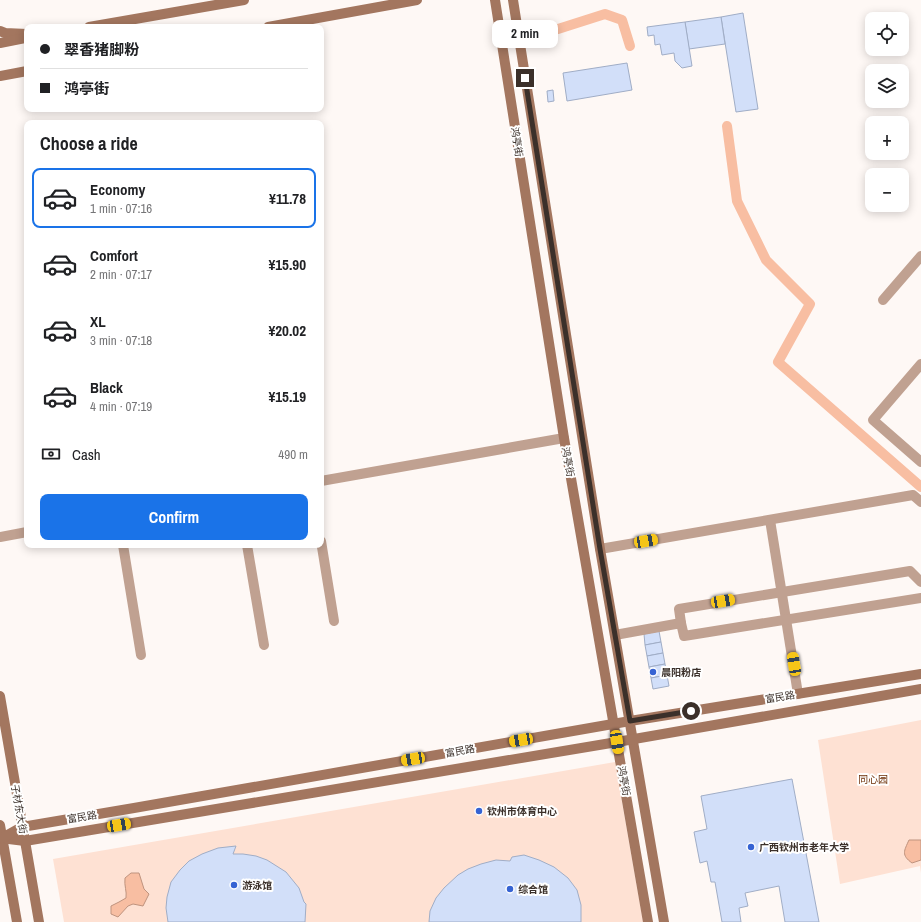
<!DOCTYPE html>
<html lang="en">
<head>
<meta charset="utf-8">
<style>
  :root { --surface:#fff; --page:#f2f2f2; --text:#202124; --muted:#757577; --line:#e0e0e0; --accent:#1a73e8 }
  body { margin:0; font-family:"Archivo Narrow","Noto Sans SC",sans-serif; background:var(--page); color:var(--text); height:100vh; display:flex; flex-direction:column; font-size:15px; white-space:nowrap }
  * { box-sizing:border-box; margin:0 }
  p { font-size:13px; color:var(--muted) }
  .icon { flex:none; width:22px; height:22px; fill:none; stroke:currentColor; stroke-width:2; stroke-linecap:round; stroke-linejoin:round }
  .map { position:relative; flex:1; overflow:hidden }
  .sheet { position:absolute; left:24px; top:120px; width:300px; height:428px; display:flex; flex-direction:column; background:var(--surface); border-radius:8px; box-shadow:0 2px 10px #0003 }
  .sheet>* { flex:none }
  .banner { position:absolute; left:24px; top:24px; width:300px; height:88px; border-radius:8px; box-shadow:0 2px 10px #0003; display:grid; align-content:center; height:88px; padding:0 16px; background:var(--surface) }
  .buttons { position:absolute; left:865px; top:12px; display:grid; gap:8px }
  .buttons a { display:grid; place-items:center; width:44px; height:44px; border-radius:8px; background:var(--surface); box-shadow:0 2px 10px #0003; font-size:20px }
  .end { position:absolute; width:18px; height:18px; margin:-9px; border:5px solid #3b302a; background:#fff; box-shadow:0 0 0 2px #fff }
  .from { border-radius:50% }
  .bubble { position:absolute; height:28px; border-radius:8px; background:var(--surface); box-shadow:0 2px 10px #0003; font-size:13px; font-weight:800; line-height:28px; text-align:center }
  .car { position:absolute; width:12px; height:24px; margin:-12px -6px; border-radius:5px; box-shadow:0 0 3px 1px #0007; background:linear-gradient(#f5c518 24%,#345 0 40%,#f5c518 0 76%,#345 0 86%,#f5c518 0) }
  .banner b { display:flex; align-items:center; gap:14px; height:38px; font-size:15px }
  .banner b+b { border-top:1px solid var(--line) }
  .banner i { width:10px; height:10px; background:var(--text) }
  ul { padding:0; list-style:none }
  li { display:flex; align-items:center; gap:12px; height:60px; margin:0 8px 6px; padding:0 8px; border:2px solid transparent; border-radius:8px }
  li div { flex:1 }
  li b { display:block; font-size:15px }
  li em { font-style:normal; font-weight:800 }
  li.active { border-color:var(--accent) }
  li>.icon { width:36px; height:36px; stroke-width:1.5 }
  h2 { padding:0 16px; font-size:18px; line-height:48px }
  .pay { display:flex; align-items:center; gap:10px; height:44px; padding:0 16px; font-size:15px }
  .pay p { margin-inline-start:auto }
  .cta { display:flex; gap:8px; margin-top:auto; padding:8px 16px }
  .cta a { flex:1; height:46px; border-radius:8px; background:var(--accent); color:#fff; font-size:16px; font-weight:800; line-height:46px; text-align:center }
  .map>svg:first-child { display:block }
</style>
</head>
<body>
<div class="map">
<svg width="921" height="922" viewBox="0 0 921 922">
  <rect width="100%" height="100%" fill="#fef8f5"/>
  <g fill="#fee1d3">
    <path d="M921 720V873L920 866 840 884 818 740Z"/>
    <path d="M615 762 643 922H64L53 859Z"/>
  </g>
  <g fill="#f8bea2" stroke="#bf937e">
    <path d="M909 840H921V860L912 863C901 855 904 851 909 840Z"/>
    <path d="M131 873H139L144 889 149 894 143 906 133 904 128 906 118 917 111 914V906L119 902 126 898C127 891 124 886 125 878Z"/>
  </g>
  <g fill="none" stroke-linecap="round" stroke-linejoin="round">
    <g stroke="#f8bea2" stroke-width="10">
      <path d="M558 29 605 14 622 20 630 46"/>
      <path d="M727 126 737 201 766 260 810 304 778 362 921 487"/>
    </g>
  </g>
  <g fill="#d2dff9" stroke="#a0adc6">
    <path d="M743 13 758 109 736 112 721 17Z"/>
    <path d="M721 17 725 44 689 49 685 22Z"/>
    <path d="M685 22 692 66 682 68 675 61 674 53 662 55 660 44 655 45 654 35 648 36 647 27Z"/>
    <path d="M627 63 632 90 567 101 563 73Z"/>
    <path d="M553 90 554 101 548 102 547 91Z"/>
    <path d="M659 631 661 642 645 645 644 634Z"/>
    <path d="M661 642 663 653 647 656 645 645Z"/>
    <path d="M663 653 665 664 649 667 647 656Z"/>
    <path d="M665 664 667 675 651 678 649 667Z"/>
    <path d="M667 675 669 686 653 689 651 678Z"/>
    <path d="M792 779 819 922H785L779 886 745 893 748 906 739 908 741 922H722L715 882H711L707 861 700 863 694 832 707 829 701 796Z"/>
    <path d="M236 846 233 854H243L256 856 267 860 286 872 299 888 304 902 306 904 305 922H168L166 908 167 897 171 882 180 870 189 861 202 854 218 848Z"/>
    <path d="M524 855 539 860 554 867 568 878 577 890 581 905V922H429L430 911 436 898 444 888 458 875 468 869 481 864 496 860 510 861 512 857Z"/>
  </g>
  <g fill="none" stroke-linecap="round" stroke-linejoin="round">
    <g stroke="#c0a191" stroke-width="10">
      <path d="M883 300 921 256"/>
      <path d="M921 364 873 420 921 462"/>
      <path d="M321 481 564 438"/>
      <path d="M770 520 798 694"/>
      <path d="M0 537 27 532"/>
      <path d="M321 541 334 621"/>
      <path d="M123 545 141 655"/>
      <path d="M247 545 264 645"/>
      <path d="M600 549 913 495 921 502"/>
      <path d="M681 623 679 609 910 571 921 582"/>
      <path d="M615 635 681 623 684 636 921 598"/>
    </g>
    <g stroke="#a3765f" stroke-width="10">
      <path d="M495 0 564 438 648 922"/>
      <path d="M513 0 600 549 664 922"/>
      <path d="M89 27 244 0"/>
      <path d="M268 27 417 0"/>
      <path d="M0 31 5 33 27 34"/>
      <path d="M0 43 25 38"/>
      <path d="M0 76 27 71"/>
      <path d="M0 696 39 922"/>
      <path d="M0 825 17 922"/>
      <path d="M0 838 25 841 617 742 921 689"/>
      <path d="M2 838 22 827 134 808 630 721 921 674"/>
    </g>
  </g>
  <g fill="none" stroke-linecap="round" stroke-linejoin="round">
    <path stroke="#3b302a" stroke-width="5" d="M525 78 600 549 630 721 691 711"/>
  </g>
  <g fill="#3663d3" stroke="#fff" stroke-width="1.5">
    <circle cx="653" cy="672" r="4"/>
    <circle cx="479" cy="811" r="4"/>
    <circle cx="751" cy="847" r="4"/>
    <circle cx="234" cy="885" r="4"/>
    <circle cx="510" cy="889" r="4"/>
  </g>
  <g text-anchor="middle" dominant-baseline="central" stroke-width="4" stroke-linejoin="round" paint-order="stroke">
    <g font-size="10" fill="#3b302a" stroke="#fff">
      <text transform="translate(517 142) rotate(81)">鸿亭街</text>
      <text transform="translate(568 462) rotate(80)">鸿亭街</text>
      <text transform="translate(780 697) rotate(-9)">富民路</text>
      <text transform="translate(460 751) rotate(-10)">富民路</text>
      <text transform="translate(624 781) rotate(80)">鸿亭街</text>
      <text transform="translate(19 809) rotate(80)">子材东大街</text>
      <text transform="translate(82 817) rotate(-9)">富民路</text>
    </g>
    <g font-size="10" font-weight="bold" fill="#3b302a" stroke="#fff" text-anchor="start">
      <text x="661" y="672">晨阳粉店</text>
      <text x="487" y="811">钦州市体育中心</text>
      <text x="759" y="847">广西钦州市老年大学</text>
      <text x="242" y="885">游泳馆</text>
      <text x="518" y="889">综合馆</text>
    </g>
    <g font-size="10" fill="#6c2e05" stroke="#fff">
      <text x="873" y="779">同心园</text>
    </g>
  </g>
</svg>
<div class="buttons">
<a><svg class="icon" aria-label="locate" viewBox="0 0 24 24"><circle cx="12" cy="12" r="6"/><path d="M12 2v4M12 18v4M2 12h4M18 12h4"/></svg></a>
<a><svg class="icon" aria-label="layers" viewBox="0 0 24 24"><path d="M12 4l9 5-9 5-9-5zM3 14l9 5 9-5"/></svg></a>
<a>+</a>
<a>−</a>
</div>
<i class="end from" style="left:691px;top:711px"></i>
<i class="end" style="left:525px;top:78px"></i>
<div class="bubble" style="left:492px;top:20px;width:66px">2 min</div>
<i class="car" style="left:646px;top:541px;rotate:80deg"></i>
<i class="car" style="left:723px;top:601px;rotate:80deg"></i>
<i class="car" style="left:794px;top:664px;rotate:351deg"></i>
<i class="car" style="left:521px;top:740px;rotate:260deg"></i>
<i class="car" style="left:617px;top:742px;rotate:171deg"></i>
<i class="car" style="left:413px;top:759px;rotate:260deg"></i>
<i class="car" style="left:119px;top:825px;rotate:80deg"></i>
<div class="banner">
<b><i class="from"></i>翠香猪脚粉</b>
<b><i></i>鸿亭街</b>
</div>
<section class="sheet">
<h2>Choose a ride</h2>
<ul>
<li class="active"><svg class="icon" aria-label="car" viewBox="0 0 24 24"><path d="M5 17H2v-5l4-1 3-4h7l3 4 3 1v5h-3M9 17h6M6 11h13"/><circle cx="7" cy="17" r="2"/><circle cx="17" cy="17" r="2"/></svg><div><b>Economy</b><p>1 min · 07:16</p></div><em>¥11.78</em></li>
<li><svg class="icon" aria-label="car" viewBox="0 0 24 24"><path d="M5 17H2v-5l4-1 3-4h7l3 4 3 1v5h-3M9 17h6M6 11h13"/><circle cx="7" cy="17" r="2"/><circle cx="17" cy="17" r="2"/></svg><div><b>Comfort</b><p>2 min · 07:17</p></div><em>¥15.90</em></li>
<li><svg class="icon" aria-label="car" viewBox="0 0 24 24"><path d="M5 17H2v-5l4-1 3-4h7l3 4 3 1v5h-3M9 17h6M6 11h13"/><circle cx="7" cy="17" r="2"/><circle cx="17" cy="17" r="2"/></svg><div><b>XL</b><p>3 min · 07:18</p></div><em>¥20.02</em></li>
<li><svg class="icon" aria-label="car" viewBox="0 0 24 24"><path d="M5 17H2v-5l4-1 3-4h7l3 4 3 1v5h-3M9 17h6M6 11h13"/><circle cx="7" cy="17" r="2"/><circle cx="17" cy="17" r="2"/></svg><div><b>Black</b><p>4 min · 07:19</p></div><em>¥15.19</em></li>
</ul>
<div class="pay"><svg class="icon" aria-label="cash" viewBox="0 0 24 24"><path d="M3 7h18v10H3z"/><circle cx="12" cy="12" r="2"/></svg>Cash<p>490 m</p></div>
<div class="cta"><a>Confirm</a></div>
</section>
</div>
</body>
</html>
